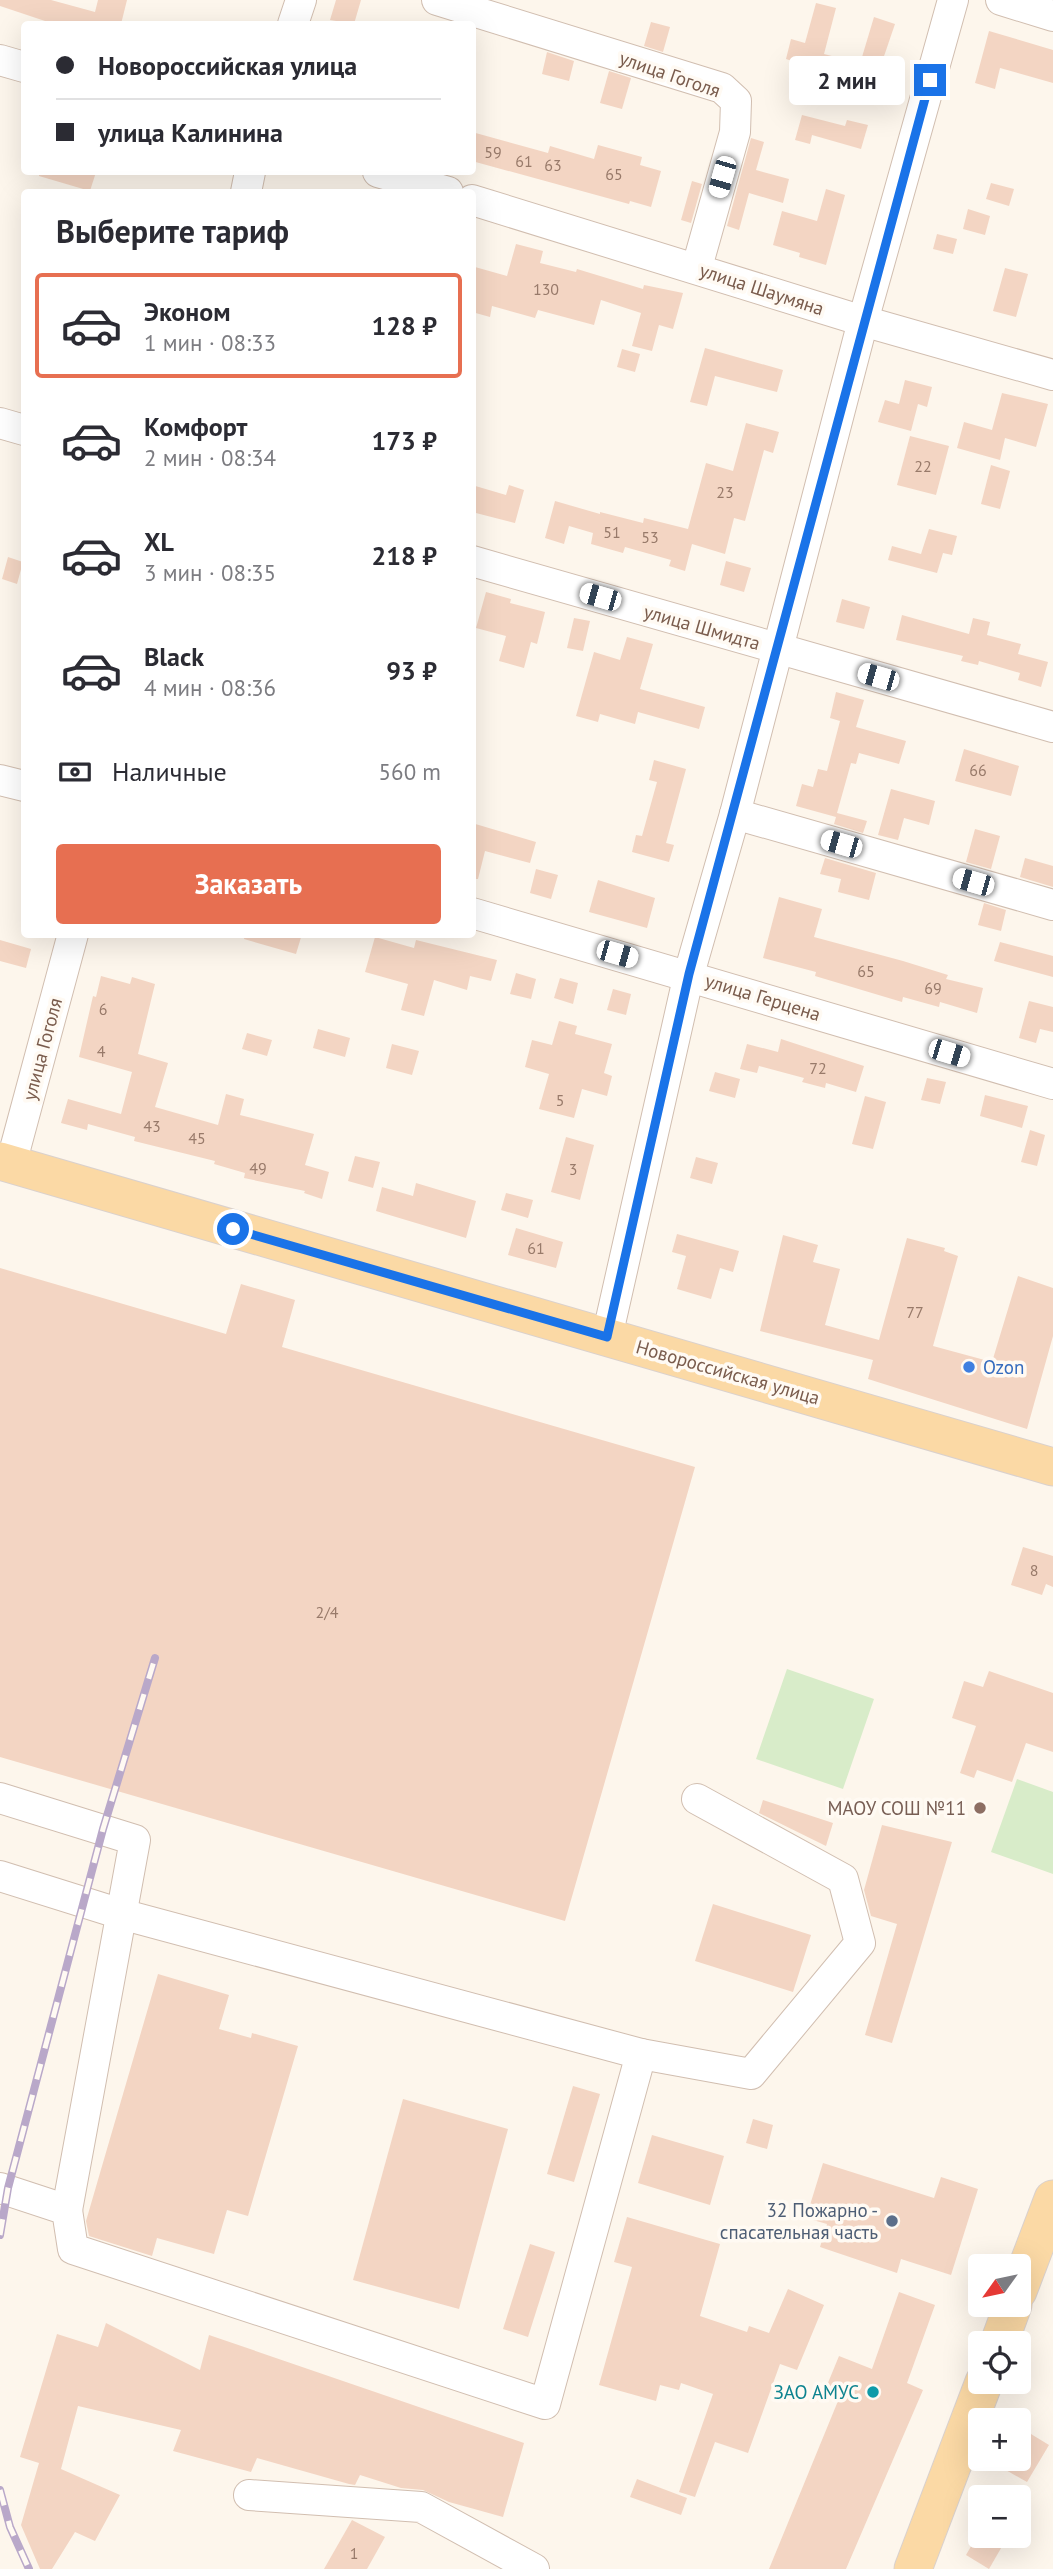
<!DOCTYPE html>
<html lang="ru">
<head>
<meta charset="utf-8">
<style>
  :root { --surface:#fff; --page:#f7f7f7; --text:#2b2b33; --muted:#7c7c81; --line:#e1e1e2; --accent:#e76f51 }
  body { margin:0; font-family:"PT Sans",sans-serif; background:var(--page); color:var(--text); height:100vh; display:flex; flex-direction:column; font-size:26px; white-space:nowrap }
  * { box-sizing:border-box; margin:0 }
  p { font-size:23px; color:var(--muted) }
  .icon { flex:none; width:38px; height:38px; fill:none; stroke:currentColor; stroke-width:2; stroke-linecap:round; stroke-linejoin:round }
  .map { position:relative; flex:1; overflow:hidden }
  .sheet { position:absolute; left:21px; top:189px; width:455px; height:749px; display:flex; flex-direction:column; background:var(--surface); border-radius:7px; box-shadow:0 7px 28px #0002 }
  .sheet>* { flex:none }
  .hud { position:absolute; left:21px; top:21px; width:455px; height:154px; border-radius:7px; box-shadow:0 7px 28px #0002; display:grid; align-content:center; height:154px; padding:0 35px; background:var(--surface) }
  .needle { width:46px; rotate:237deg }
  .controls { position:absolute; left:968px; top:2254px; display:grid; gap:14px }
  .controls a { display:grid; place-items:center; width:63px; height:63px; border-radius:7px; background:var(--surface); box-shadow:0 7px 28px #0002; font-size:35px }
  .end { position:absolute; width:32px; height:32px; margin:-16px; border:9px solid #1a73e8; background:#fff; box-shadow:0 0 0 4px #fff }
  .from { border-radius:50% }
  .bubble { position:absolute; height:49px; border-radius:7px; background:var(--surface); box-shadow:0 7px 28px #0002; font-size:23px; font-weight:600; line-height:49px; text-align:center }
  .car { position:absolute; width:21px; height:42px; margin:-21px -10px; border-radius:9px; box-shadow:0 0 5px 2px #0007; background:linear-gradient(#fff 24%,#345 0 40%,#fff 0 76%,#345 0 86%,#fff 0) }
  .hud b { display:flex; align-items:center; gap:24px; height:66px; font-size:26px }
  .hud b+b { border-top:2px solid var(--line) }
  .hud i { width:18px; height:18px; background:var(--text) }
  ul { padding:0; list-style:none }
  li { display:flex; align-items:center; gap:21px; height:105px; margin:0 14px 10px; padding:0 21px; border:4px solid transparent; border-radius:7px }
  li div { flex:1 }
  li b { display:block; font-size:26px }
  li em { font-style:normal; font-weight:600 }
  li.active { border-color:var(--accent) }
  li>.icon { width:63px; height:63px; stroke-width:1.5 }
  h2 { padding:0 35px; font-size:32px; line-height:84px }
  .pay { display:flex; align-items:center; gap:18px; height:77px; padding:0 35px; font-size:26px }
  .pay p { margin-inline-start:auto }
  .cta { display:flex; gap:14px; margin-top:auto; padding:14px 35px }
  .cta a { flex:1; height:80px; border-radius:7px; background:var(--accent); color:#fff; font-size:28px; font-weight:600; line-height:80px; text-align:center }
  .map>svg:first-child { display:block }
</style>
</head>
<body>
<div class="map">
<svg width="1053" height="2569" viewBox="0 0 1053 2569">
  <rect width="100%" height="100%" fill="#fdf6ec"/>
  <g fill="#d8ecc9">
    <path d="M787 1669 874 1699 843 1789 756 1759Z"/>
    <path d="M1017 1779 1053 1792V1874L991 1852Z"/>
  </g>
  <g fill="#f3d5c3">
    <path d="M0 0H51L95 12 98 0H127L121 24H54L0 6Z"/>
    <path d="M336 0H361L354 24 330 20Z"/>
    <path d="M816 3 836 8 824 54 855 62 851 79 825 72 816 103 789 95 798 63 786 59 791 39 805 43Z"/>
    <path d="M874 17 895 24 882 62 862 57Z"/>
    <path d="M651 22 670 27 663 52 644 46Z"/>
    <path d="M989 31 1053 50V83L1000 68 995 89 975 83Z"/>
    <path d="M547 52 574 61 569 81 542 74Z"/>
    <path d="M609 71 631 78 622 109 600 103Z"/>
    <path d="M802 115 845 126 847 120 868 125 861 149 812 135 810 144 795 140Z"/>
    <path d="M472 132 548 153 550 146 594 159 598 145 642 157 640 165 661 171 651 207 630 201 629 204 472 161Z"/>
    <path d="M751 138 764 142 756 170 789 179 783 203 749 193 739 230 727 226Z"/>
    <path d="M39 172H96L90 191 39 176Z"/>
    <path d="M692 181 702 184 691 223 681 220Z"/>
    <path d="M991 183 1014 189 1009 206 986 199Z"/>
    <path d="M826 189 845 195 826 265 799 257 800 253 773 245 782 211 817 221Z"/>
    <path d="M968 209 990 216 985 235 963 229Z"/>
    <path d="M937 234 957 239 953 254 933 249Z"/>
    <path d="M516 244 543 251 540 263 576 272 577 269 643 289 644 285 683 293 673 329 659 325 652 351 632 346 641 313 601 300 594 325 538 310 535 318 492 306 490 317 472 312 475 267 507 276Z"/>
    <path d="M1005 268 1028 274 1016 317 993 311Z"/>
    <path d="M705 348 783 370 777 392 715 376 707 406 690 402Z"/>
    <path d="M622 349 640 354 635 372 617 367Z"/>
    <path d="M905 380 932 387 927 407 918 404 911 431 878 422 885 400 899 404Z"/>
    <path d="M1002 393 1048 404 1036 447 1005 438 1000 460 957 448 964 422 992 430Z"/>
    <path d="M746 423 779 432 773 453 764 450 745 521 734 518 725 554 692 544 685 571 669 566 671 560 625 547 623 553 591 544 593 533 569 526 564 544 545 538 555 501 600 514V512L643 523 644 518 688 529 706 463 733 471Z"/>
    <path d="M910 436 949 446 936 495 897 485Z"/>
    <path d="M991 465 1010 471 1000 509 981 504Z"/>
    <path d="M472 485 506 495 509 485 524 490 515 523 472 512Z"/>
    <path d="M929 529 957 536 952 555 943 553 937 573 888 560 892 546 921 554Z"/>
    <path d="M8 557 23 562 17 584 2 579Z"/>
    <path d="M726 561 751 568 744 592 720 585Z"/>
    <path d="M486 592 511 599 510 603 545 612 537 644 531 642 524 668 499 661 506 636 476 628Z"/>
    <path d="M842 599 870 607 864 629 836 622Z"/>
    <path d="M902 615 969 634 973 618 990 622 987 635 1021 644 1018 654 1048 662 1041 687 1018 680 1020 673 979 661 978 665 961 661 963 656 896 640Z"/>
    <path d="M574 618 590 621 583 651 567 648Z"/>
    <path d="M627 637 653 644 640 689 705 707 699 729 638 712 635 724 600 714 598 722 576 716 594 652 620 660Z"/>
    <path d="M836 692 864 700 856 727 906 741 899 764 859 753 856 764 851 763 837 813 867 821 863 833 834 824 836 817 796 806 802 784 813 787 818 769 827 771 840 721 830 718Z"/>
    <path d="M964 749 1019 766 1011 796 955 781Z"/>
    <path d="M654 760 686 769 666 843 674 845 669 862 632 852 636 835 642 836 657 782 649 780Z"/>
    <path d="M891 789 935 801 929 825 904 818 898 840 878 835Z"/>
    <path d="M472 823 536 842 530 863 485 851 478 879H472Z"/>
    <path d="M975 829 1000 836 991 869 966 862Z"/>
    <path d="M825 858 876 873 869 900 838 892 841 879 820 874Z"/>
    <path d="M1025 858 1053 866V887L1020 877Z"/>
    <path d="M536 869 558 875 551 899 530 893Z"/>
    <path d="M598 880 655 898 647 928 589 912Z"/>
    <path d="M779 897 822 909 814 937 903 961 948 975 946 979 983 988 977 1013 940 1002 939 1007 903 997 902 1002 815 976 816 972 763 958Z"/>
    <path d="M984 903 1006 910 1001 931 978 925Z"/>
    <path d="M245 934H302L296 954 244 939Z"/>
    <path d="M375 937 414 948 416 940 497 960 491 981 470 976 467 990 434 980 424 1016 401 1010 408 984 365 972Z"/>
    <path d="M0 940 31 949 26 968 0 961Z"/>
    <path d="M1000 942 1053 956V977L994 961Z"/>
    <path d="M516 973 536 979 531 999 510 994Z"/>
    <path d="M101 976 130 984 132 977 155 984 138 1054 168 1063 155 1107 218 1125 226 1094 244 1099 240 1115 314 1134 305 1165 329 1172 322 1199 304 1193 305 1191 244 1178 245 1173 214 1164 215 1161 134 1141 135 1137 88 1124 87 1130 61 1123 68 1099 121 1114 132 1072 79 1057 93 996 96 997Z"/>
    <path d="M560 978 578 983 573 1004 554 998Z"/>
    <path d="M613 989 631 994 626 1015 607 1010Z"/>
    <path d="M1029 1001 1053 1007V1032L1040 1029 1036 1043 1019 1038Z"/>
    <path d="M559 1021 577 1026 575 1034 612 1044 604 1073 612 1076 607 1096 582 1089 574 1118 539 1109 549 1074 525 1067 532 1040 552 1045Z"/>
    <path d="M318 1029 350 1038 345 1057 313 1048Z"/>
    <path d="M247 1033 272 1040 267 1056 242 1049Z"/>
    <path d="M781 1039 864 1066 856 1092 826 1083 825 1088 802 1082 804 1078 759 1066 757 1073 740 1069 747 1044 778 1052Z"/>
    <path d="M392 1044 419 1051 412 1075 386 1068Z"/>
    <path d="M715 1072 740 1079 735 1098 709 1091Z"/>
    <path d="M927 1078 946 1082 940 1104 921 1100Z"/>
    <path d="M985 1095 1028 1106 1022 1128 980 1116Z"/>
    <path d="M865 1096 886 1102 873 1149 852 1144Z"/>
    <path d="M1030 1130 1045 1135 1037 1166 1021 1162Z"/>
    <path d="M566 1137 594 1145 580 1200 551 1192Z"/>
    <path d="M355 1156 380 1162 373 1188 348 1181Z"/>
    <path d="M696 1157 718 1163 712 1184 690 1178Z"/>
    <path d="M416 1183 476 1201 466 1238 376 1211 382 1187 413 1196Z"/>
    <path d="M506 1193 533 1200 528 1218 501 1210Z"/>
    <path d="M516 1228 563 1242 556 1268 508 1255Z"/>
    <path d="M677 1234 739 1251 733 1272 720 1268 711 1299 677 1289 686 1256 672 1252Z"/>
    <path d="M783 1235 818 1245 813 1262 840 1269 825 1325 879 1340 907 1238 945 1248 944 1251 958 1256 933 1346 992 1362 1018 1276 1053 1288V1336L1027 1429 868 1379 873 1360 760 1331Z"/>
    <path d="M0 1268 226 1334 241 1284 295 1300 282 1347 695 1467 565 1921 0 1757Z"/>
    <path d="M1023 1547 1053 1556V1587L1046 1584 1042 1595 1011 1585Z"/>
    <path d="M989 1671 1053 1693V1752L1026 1743 1012 1782 977 1770 974 1778 960 1773 976 1726 952 1718 964 1681 983 1687Z"/>
    <path d="M763 1800 833 1823 826 1846 759 1813Z"/>
    <path d="M882 1825 952 1842 892 2043 865 2035 897 1924 871 1916 864 1890Z"/>
    <path d="M713 1904 811 1935 793 1992 695 1961Z"/>
    <path d="M158 1974 229 1995 219 2029 251 2038 252 2033 298 2046 248 2216 227 2210 214 2254 157 2238 152 2256 89 2236 86 2221Z"/>
    <path d="M573 2086 600 2094 574 2182 547 2174Z"/>
    <path d="M403 2099 508 2129 459 2309 353 2280Z"/>
    <path d="M753 2119 773 2125 767 2149 746 2143Z"/>
    <path d="M652 2135 724 2156 710 2205 638 2183Z"/>
    <path d="M823 2163 934 2198 941 2177 978 2189 951 2275 901 2259 897 2273 820 2247 827 2224 806 2218Z"/>
    <path d="M627 2217 720 2244 700 2316 747 2332 749 2326 769 2333 788 2289 824 2305 797 2370 780 2364 748 2453 715 2442 695 2497 679 2492 713 2394 681 2383 679 2390 660 2385 656 2401 599 2385 632 2267 614 2262Z"/>
    <path d="M530 2244 555 2252 528 2337 503 2329Z"/>
    <path d="M899 2292 935 2305 907 2383 923 2390 846 2569H769L838 2401 823 2395 839 2356 872 2369Z"/>
    <path d="M106 2323 200 2370 209 2335 524 2443 503 2517 449 2502 423 2490 401 2488 360 2475 355 2485 349 2484 257 2458 251 2472 173 2451 181 2430 78 2406 61 2469 120 2495 95 2541 75 2532 52 2569H40L21 2525 39 2463 20 2457 57 2334 98 2347Z"/>
    <path d="M1026 2431 1049 2445 1027 2482 1004 2469 1010 2459H1018V2445Z"/>
    <path d="M637 2479 687 2498 681 2515 630 2497Z"/>
    <path d="M352 2520 385 2537 367 2569H324Z"/>
    <path d="M977 2536H1008L989 2569 966 2555Z"/>
  </g>
  <g fill="none" stroke-linecap="round" stroke-linejoin="round">
    <g stroke="#d1beb0" stroke-width="32">
      <g id="minor">
        <path d="M437 0 722 88 736 101 735 132 697 267"/>
        <path d="M1001 0 1053 16"/>
        <path d="M293 24 301 0"/>
        <path d="M0 60 24 67"/>
        <path d="M378 172 448 192"/>
        <path d="M246 192 250 172"/>
        <path d="M472 200 863 321 1053 375"/>
        <path d="M0 423 24 430"/>
        <path d="M472 561 1053 727"/>
        <path d="M0 780 24 786"/>
        <path d="M735 814 1053 905"/>
        <path d="M472 913 1053 1084"/>
        <path d="M11 1164 73 934"/>
        <path d="M607 1337 689 974 735 814 863 321 953 0"/>
        <path d="M0 1798 135 1840 67 2210"/>
        <path d="M0 1876 121 1914 641 2054"/>
        <path d="M0 2188 67 2210 73 2249 545 2404 641 2054 751 2074 860 1943 843 1879 697 1799"/>
        <path d="M249 2495 421 2507 534 2569"/>
      </g>
    </g>
    <g stroke="#dad1cd" stroke-width="39">
      <g id="major">
        <path d="M0 1161 1053 1467"/>
        <path d="M1018 2291 1053 2199"/>
        <path d="M999 2343 1013 2305"/>
        <path d="M913 2569 984 2382"/>
      </g>
    </g>
    <use href="#minor" stroke="#fff" stroke-width="30"/>
    <use href="#major" stroke="#fbd9a5" stroke-width="37"/>
    <g stroke="#b9a8c9" stroke-width="8">
      <g id="rail">
        <path d="M0 2235 8 2188 103 1829 155 1658"/>
        <path d="M0 2490 10 2527 29 2569"/>
      </g>
    </g>
    <use href="#rail" stroke="#fffaf3" stroke-width="5" stroke-dasharray="16" stroke-linecap="butt"/>
  </g>
  <g fill="none" stroke-linecap="round" stroke-linejoin="round">
    <path stroke="#1a73e8" stroke-width="9" d="M233 1229 607 1337 689 974 930 80"/>
  </g>
  <circle fill="#3f7fe0" stroke="#fffaf3" stroke-width="2.5" cx="969" cy="1367" r="7"/>
  <circle fill="#8d6e63" stroke="#fffaf3" stroke-width="2.5" cx="980" cy="1808" r="7"/>
  <circle fill="#5c6f8a" stroke="#fffaf3" stroke-width="2.5" cx="892" cy="2221" r="7"/>
  <circle fill="#0f9aa8" stroke="#fffaf3" stroke-width="2.5" cx="873" cy="2392" r="7"/>
  <g text-anchor="middle" dominant-baseline="central" stroke-width="7" stroke-linejoin="round" paint-order="stroke">
    <g font-size="16" fill="#987a6a">
      <text x="493" y="152">59</text>
      <text x="524" y="161">61</text>
      <text x="553" y="165">63</text>
      <text x="614" y="174">65</text>
      <text x="546" y="289">130</text>
      <text x="923" y="466">22</text>
      <text x="725" y="492">23</text>
      <text x="612" y="532">51</text>
      <text x="650" y="537">53</text>
      <text x="978" y="770">66</text>
      <text x="866" y="971">65</text>
      <text x="933" y="988">69</text>
      <text x="103" y="1009">6</text>
      <text x="101" y="1051">4</text>
      <text x="818" y="1068">72</text>
      <text x="560" y="1100">5</text>
      <text x="152" y="1126">43</text>
      <text x="197" y="1138">45</text>
      <text x="258" y="1168">49</text>
      <text x="573" y="1169">3</text>
      <text x="536" y="1248">61</text>
      <text x="915" y="1312">77</text>
      <text x="1034" y="1570">8</text>
      <text x="327" y="1612">2/4</text>
      <text x="354" y="2553">1</text>
    </g>
    <g font-size="19" fill="#7a5c4d" stroke="#fffaf3">
      <text transform="translate(670 74) rotate(19)">улица Гоголя</text>
      <text transform="translate(762 289) rotate(18)">улица Шаумяна</text>
      <text transform="translate(702 627) rotate(16)">улица Шмидта</text>
      <text transform="translate(763 997) rotate(17)">улица Герцена</text>
      <text transform="translate(42 1049) rotate(-75)">улица Гоголя</text>
      <text transform="translate(728 1372) rotate(16)">Новороссийская улица</text>
    </g>
    <g font-size="19" fill="#366cbe" stroke="#fffaf3" text-anchor="start">
      <text x="983" y="1367">Ozon</text>
    </g>
    <g font-size="19" fill="#785e54" stroke="#fffaf3" text-anchor="end">
      <text x="966" y="1808">МАОУ СОШ №11</text>
    </g>
    <g font-size="19" fill="#4e5e75" stroke="#fffaf3" text-anchor="end">
      <text x="878" y="2210">32 Пожарно -<tspan x="878" dy="22">спасательная часть</tspan></text>
    </g>
    <g font-size="19" fill="#0d838f" stroke="#fffaf3" text-anchor="end">
      <text x="859" y="2392">ЗАО АМУС</text>
    </g>
  </g>
</svg>
<div class="controls">
<a><svg class="needle" viewBox="-14 -14 28 28"><path d="M0-13l5 13h-10z" fill="#e53935"/><path d="M0 13l5-13h-10z" fill="#7c7c81"/></svg></a>
<a><svg class="icon" aria-label="locate" viewBox="0 0 24 24"><circle cx="12" cy="12" r="6"/><path d="M12 2v4M12 18v4M2 12h4M18 12h4"/></svg></a>
<a>+</a>
<a>−</a>
</div>
<i class="end from" style="left:233px;top:1229px"></i>
<i class="end" style="left:930px;top:80px"></i>
<div class="bubble" style="left:789px;top:56px;width:116px">2 мин</div>
<i class="car" style="left:722px;top:177px;rotate:196deg"></i>
<i class="car" style="left:600px;top:597px;rotate:286deg"></i>
<i class="car" style="left:878px;top:677px;rotate:286deg"></i>
<i class="car" style="left:841px;top:844px;rotate:286deg"></i>
<i class="car" style="left:973px;top:882px;rotate:286deg"></i>
<i class="car" style="left:617px;top:954px;rotate:106deg"></i>
<i class="car" style="left:949px;top:1053px;rotate:107deg"></i>
<div class="hud">
<b><i class="from"></i>Новороссийская улица</b>
<b><i></i>улица Калинина</b>
</div>
<section class="sheet">
<h2>Выберите тариф</h2>
<ul>
<li class="active"><svg class="icon" aria-label="car" viewBox="0 0 24 24"><path d="M5 17H2v-5l4-1 3-4h7l3 4 3 1v5h-3M9 17h6M6 11h13"/><circle cx="7" cy="17" r="2"/><circle cx="17" cy="17" r="2"/></svg><div><b>Эконом</b><p>1 мин · 08:33</p></div><em>128 ₽</em></li>
<li><svg class="icon" aria-label="car" viewBox="0 0 24 24"><path d="M5 17H2v-5l4-1 3-4h7l3 4 3 1v5h-3M9 17h6M6 11h13"/><circle cx="7" cy="17" r="2"/><circle cx="17" cy="17" r="2"/></svg><div><b>Комфорт</b><p>2 мин · 08:34</p></div><em>173 ₽</em></li>
<li><svg class="icon" aria-label="car" viewBox="0 0 24 24"><path d="M5 17H2v-5l4-1 3-4h7l3 4 3 1v5h-3M9 17h6M6 11h13"/><circle cx="7" cy="17" r="2"/><circle cx="17" cy="17" r="2"/></svg><div><b>XL</b><p>3 мин · 08:35</p></div><em>218 ₽</em></li>
<li><svg class="icon" aria-label="car" viewBox="0 0 24 24"><path d="M5 17H2v-5l4-1 3-4h7l3 4 3 1v5h-3M9 17h6M6 11h13"/><circle cx="7" cy="17" r="2"/><circle cx="17" cy="17" r="2"/></svg><div><b>Black</b><p>4 мин · 08:36</p></div><em>93 ₽</em></li>
</ul>
<div class="pay"><svg class="icon" aria-label="cash" viewBox="0 0 24 24"><path d="M3 7h18v10H3z"/><circle cx="12" cy="12" r="2"/></svg>Наличные<p>560 m</p></div>
<div class="cta"><a>Заказать</a></div>
</section>
</div>
</body>
</html>
